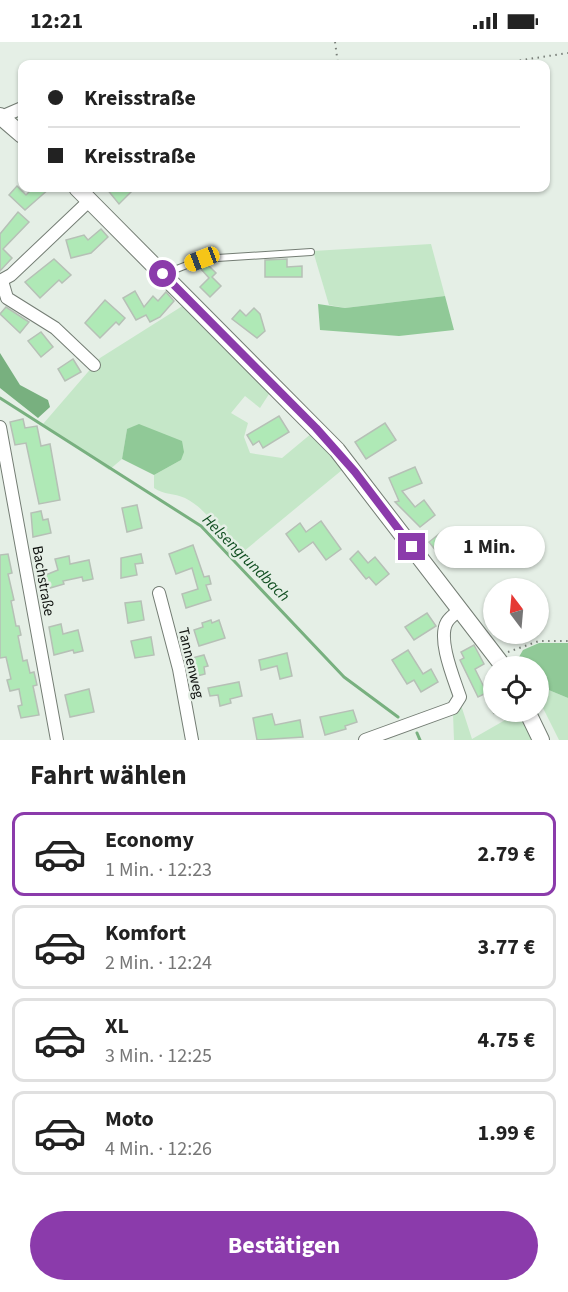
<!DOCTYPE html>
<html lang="de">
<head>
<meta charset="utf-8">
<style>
  :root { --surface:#fff; --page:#f6f6f6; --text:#222; --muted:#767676; --line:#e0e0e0; --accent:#8b3bab }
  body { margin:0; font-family:"Source Sans 3",sans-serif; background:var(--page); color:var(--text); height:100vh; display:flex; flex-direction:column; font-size:22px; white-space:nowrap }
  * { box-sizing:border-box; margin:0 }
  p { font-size:20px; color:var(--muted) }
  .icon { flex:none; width:33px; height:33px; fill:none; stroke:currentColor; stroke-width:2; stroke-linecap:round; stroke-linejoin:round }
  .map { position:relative; height:698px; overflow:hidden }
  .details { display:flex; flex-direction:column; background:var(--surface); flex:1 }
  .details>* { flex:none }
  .top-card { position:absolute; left:18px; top:18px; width:532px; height:132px; border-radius:12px; box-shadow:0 2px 4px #0004; display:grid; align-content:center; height:132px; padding:0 30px; background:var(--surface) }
  .needle { width:39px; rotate:344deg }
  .fabs { position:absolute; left:483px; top:536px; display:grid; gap:12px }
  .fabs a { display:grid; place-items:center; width:66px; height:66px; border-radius:50%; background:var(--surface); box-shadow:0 2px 4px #0004; font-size:30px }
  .end { position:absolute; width:27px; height:27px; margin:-14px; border:8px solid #8b3bab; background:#fff; box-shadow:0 0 0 3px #fff }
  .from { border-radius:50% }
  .bubble { position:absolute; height:42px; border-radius:21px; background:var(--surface); box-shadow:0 2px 4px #0004; font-size:20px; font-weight:700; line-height:42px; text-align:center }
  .car { position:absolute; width:18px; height:36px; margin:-18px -9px; border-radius:8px; box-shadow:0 0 4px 2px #0007; background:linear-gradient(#f5c518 24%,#345 0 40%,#f5c518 0 76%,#345 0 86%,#f5c518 0) }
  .top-card b { display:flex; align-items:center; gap:21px; height:57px; font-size:22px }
  .top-card b+b { border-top:2px solid var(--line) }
  .top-card i { width:15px; height:15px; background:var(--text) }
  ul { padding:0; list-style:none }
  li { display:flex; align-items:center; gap:18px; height:84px; margin:0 12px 9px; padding:0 18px; border:3px solid var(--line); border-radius:12px }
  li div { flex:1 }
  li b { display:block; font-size:22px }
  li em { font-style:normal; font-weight:700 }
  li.current { border-color:var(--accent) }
  li>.icon { width:54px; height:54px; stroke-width:1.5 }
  h2 { padding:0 30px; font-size:27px; line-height:72px }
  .action { display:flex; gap:12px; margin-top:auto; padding:12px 30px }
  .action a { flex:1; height:69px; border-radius:36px; background:var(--accent); color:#fff; font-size:24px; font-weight:700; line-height:69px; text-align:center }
  .status { display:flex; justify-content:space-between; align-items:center; height:42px; padding:0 30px; background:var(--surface); direction:ltr }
  .status svg { height:16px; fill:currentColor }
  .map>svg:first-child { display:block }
</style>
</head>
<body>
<div class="status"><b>12:21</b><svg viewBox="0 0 49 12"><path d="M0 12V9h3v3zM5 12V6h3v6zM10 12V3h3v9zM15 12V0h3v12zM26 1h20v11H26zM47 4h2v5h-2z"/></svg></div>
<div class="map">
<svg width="568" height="698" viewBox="0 0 568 698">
  <rect width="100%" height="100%" fill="#e5efe6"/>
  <g fill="#c5e7c8">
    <path d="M431 202 445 254 345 266 329 263 313 209Z"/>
    <path d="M184 263 271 349 260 366 245 354 231 371 248 381 244 395 250 411 282 416 312 391 342 428 232 519C219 492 213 471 185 456 174 451 164 453 154 446V433L181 418 127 387 122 417 109 428 43 382 100 316Z"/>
    <path d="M539 644 568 656V698H559L539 658Z"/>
    <path d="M461 663 472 697 519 670 532 698H454L453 672Z"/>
  </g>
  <g fill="#90c997">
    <path d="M445 254 454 288 399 294 320 288 318 262 345 266Z"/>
    <path d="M139 382 182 399 184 410 181 418 154 433 122 417 127 387Z"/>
    <path d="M539 601H568V656L539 644 538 624H519L516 620 523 608Z"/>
  </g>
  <path fill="#78b07f" d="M0 311 20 343 48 358 50 365 38 376 0 346Z"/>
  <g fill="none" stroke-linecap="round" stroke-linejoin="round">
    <g stroke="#78b07f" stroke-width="3">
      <path d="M0 356 201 484 344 635 398 675"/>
      <path d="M417 691 420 698"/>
    </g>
  </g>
  <g fill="#afe9b6" stroke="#b6c0b6" stroke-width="1.5">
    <path d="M17 144 26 153 33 146H50L25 168 9 153Z"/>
    <path d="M106 146H135L119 162Z"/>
    <path d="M18 170 29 180 3 207 12 216 0 229V192Z"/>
    <path d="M101 187 108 195 91 211 71 216 66 198 84 193 88 198Z"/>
    <path d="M54 217 71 233 62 241 59 238 40 256 25 240Z"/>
    <path d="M287 217V225L302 224V235H265V218Z"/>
    <path d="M207 222 216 231 212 235 221 244 210 255 200 245 209 236 201 227Z"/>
    <path d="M135 249 144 265 153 254 158 259 166 250 174 259 160 275 150 280 146 273 136 278 123 256Z"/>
    <path d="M105 258 125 276 119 283 116 280 100 296 85 281Z"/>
    <path d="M6 265 29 280 20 291 0 272Z"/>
    <path d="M254 266 260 272 265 289 257 296 232 277 240 268 246 274Z"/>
    <path d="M41 290 53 305 41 315 28 299Z"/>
    <path d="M73 317 81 330 65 339 58 327Z"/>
    <path d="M279 374 289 390 263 406 259 399 253 403 247 393Z"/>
    <path d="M23 377 25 386 37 384 41 404 50 402 60 458 39 462 26 401 15 403 10 380Z"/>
    <path d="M385 381 396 398 366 417 355 400Z"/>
    <path d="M415 425 422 441 402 449 415 465 424 458 435 473 420 485 395 460 399 459 389 436Z"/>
    <path d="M137 463 142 486 127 490 122 466Z"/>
    <path d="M41 469 43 478 48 477 51 491 33 495 31 471Z"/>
    <path d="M321 479 341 507 326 518 313 500 299 510 286 492 300 481 306 490Z"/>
    <path d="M467 487 470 499 456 503 441 515 429 500 444 488 447 492Z"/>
    <path d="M193 503 204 535 209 534 211 542 206 543 211 558 186 566 182 552 198 547 192 526 176 532 169 512Z"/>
    <path d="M358 509 368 521 375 515 389 532 376 543 369 535 366 537 350 517Z"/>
    <path d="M8 512 12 531 8 532 14 558 11 559 16 584H19L21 593 18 594 23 619 27 618 30 631 34 630 37 643 33 644 39 673 21 676 18 664 22 663 19 647 10 649 7 638 11 637 6 615 0 616V513Z"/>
    <path d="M141 512 143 521 135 522 137 533 121 536V516Z"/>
    <path d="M69 514 70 522 89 518 93 537 83 539 82 535 63 539 64 542 40 549 38 536 58 528 55 517Z"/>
    <path d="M141 559 144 578 128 581 125 561Z"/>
    <path d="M427 571 436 584 414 598 405 585Z"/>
    <path d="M211 578 212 581 219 578 225 596 199 604 194 588 203 585 202 581Z"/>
    <path d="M61 582 63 592 78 588 83 609 74 611 73 608 54 613 49 585Z"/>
    <path d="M151 595 154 613 135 616 131 599Z"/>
    <path d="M474 603 484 622 475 627 486 649 494 646V672L484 652 478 655 460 618 464 616 461 610Z"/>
    <path d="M408 608 423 632 431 627 438 640 421 650 414 638 407 642 392 618Z"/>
    <path d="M287 611 292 634 280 637 277 624 261 628 259 618Z"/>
    <path d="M204 613 208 624 204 625 205 632 197 634 192 616Z"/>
    <path d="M239 640 242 654 230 657 231 661 220 664 218 653 210 654 208 646Z"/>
    <path d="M89 647 94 670 70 675 65 653Z"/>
    <path d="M353 668 357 680 345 684 346 687 325 693 320 675Z"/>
    <path d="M272 672 275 683 300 678 303 695 257 698 253 676Z"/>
  </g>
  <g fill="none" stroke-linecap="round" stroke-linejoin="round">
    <g stroke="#747d74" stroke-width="8">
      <path id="lane" d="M164 232 202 217 311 210"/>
    </g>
    <g stroke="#747d74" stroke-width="14">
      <g id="street">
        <path d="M1 75 22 66"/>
        <path d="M0 239 11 233 90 158"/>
        <path d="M2 239 7 256 55 286 94 323"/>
        <path d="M0 385 57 698"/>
        <path d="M159 551 179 627 192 698"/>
        <path d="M365 698 453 666 460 655C454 637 437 597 447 580 450 575 456 571 461 567"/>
      </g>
    </g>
    <g stroke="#747d74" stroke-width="18">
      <g id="secondary">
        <path d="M0 74 22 93"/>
        <path d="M77 146 337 408 503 624"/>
        <path d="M527 669 541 698"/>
      </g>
    </g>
    <g stroke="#787e78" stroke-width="2" stroke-dasharray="1.5 4.5" stroke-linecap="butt">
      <path d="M335 0 338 22"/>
      <path d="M496 22 568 11"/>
      <path d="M508 610 539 599H568"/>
    </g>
    <use href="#lane" stroke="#fff" stroke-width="6"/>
    <use href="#street" stroke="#fff" stroke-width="12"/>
    <use href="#secondary" stroke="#fff" stroke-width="16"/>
  </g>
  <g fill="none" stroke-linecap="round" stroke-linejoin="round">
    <path stroke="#8b3bab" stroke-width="8" d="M163 232 316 386 355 430 412 505"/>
  </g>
  <g text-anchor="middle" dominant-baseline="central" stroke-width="5" stroke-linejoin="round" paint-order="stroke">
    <g font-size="15" fill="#0f120f" stroke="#e5efe6">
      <text transform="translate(43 539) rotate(80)">Bachstraße</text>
      <text transform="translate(191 621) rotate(77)">Tannenweg</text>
    </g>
    <g font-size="16" font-style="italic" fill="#104e20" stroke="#e5efe6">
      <text transform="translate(246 516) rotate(45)">Helsengrundbach</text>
    </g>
  </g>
</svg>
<div class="fabs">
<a><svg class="needle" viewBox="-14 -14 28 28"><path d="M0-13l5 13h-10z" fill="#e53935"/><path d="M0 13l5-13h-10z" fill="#767676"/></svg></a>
<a><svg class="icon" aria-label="locate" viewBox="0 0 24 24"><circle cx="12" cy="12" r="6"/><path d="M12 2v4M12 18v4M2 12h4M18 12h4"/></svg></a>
</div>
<i class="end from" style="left:163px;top:232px"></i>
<i class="end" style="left:412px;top:505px"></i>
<div class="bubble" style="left:434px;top:484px;width:111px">1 Min.</div>
<i class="car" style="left:202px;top:217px;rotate:249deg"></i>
<div class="top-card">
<b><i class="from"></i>Kreisstraße</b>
<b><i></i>Kreisstraße</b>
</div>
</div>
<section class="details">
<h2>Fahrt wählen</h2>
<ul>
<li class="current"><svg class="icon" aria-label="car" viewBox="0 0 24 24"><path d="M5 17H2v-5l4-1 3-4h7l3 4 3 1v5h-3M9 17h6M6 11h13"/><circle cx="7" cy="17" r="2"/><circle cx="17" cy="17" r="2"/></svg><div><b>Economy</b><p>1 Min. · 12:23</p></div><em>2.79 €</em></li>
<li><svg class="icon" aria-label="car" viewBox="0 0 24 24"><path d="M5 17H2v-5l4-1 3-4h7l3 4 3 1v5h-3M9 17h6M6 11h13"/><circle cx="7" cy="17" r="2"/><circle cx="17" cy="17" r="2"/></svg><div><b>Komfort</b><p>2 Min. · 12:24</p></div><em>3.77 €</em></li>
<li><svg class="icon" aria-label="car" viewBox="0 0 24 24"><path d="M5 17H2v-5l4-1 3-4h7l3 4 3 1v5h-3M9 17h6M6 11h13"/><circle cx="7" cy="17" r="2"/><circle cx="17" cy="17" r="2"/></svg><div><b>XL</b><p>3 Min. · 12:25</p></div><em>4.75 €</em></li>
<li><svg class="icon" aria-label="car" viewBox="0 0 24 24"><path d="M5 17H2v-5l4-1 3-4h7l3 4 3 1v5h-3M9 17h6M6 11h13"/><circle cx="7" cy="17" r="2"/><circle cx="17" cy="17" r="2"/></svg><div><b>Moto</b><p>4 Min. · 12:26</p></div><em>1.99 €</em></li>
</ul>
<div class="action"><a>Bestätigen</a></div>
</section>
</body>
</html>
